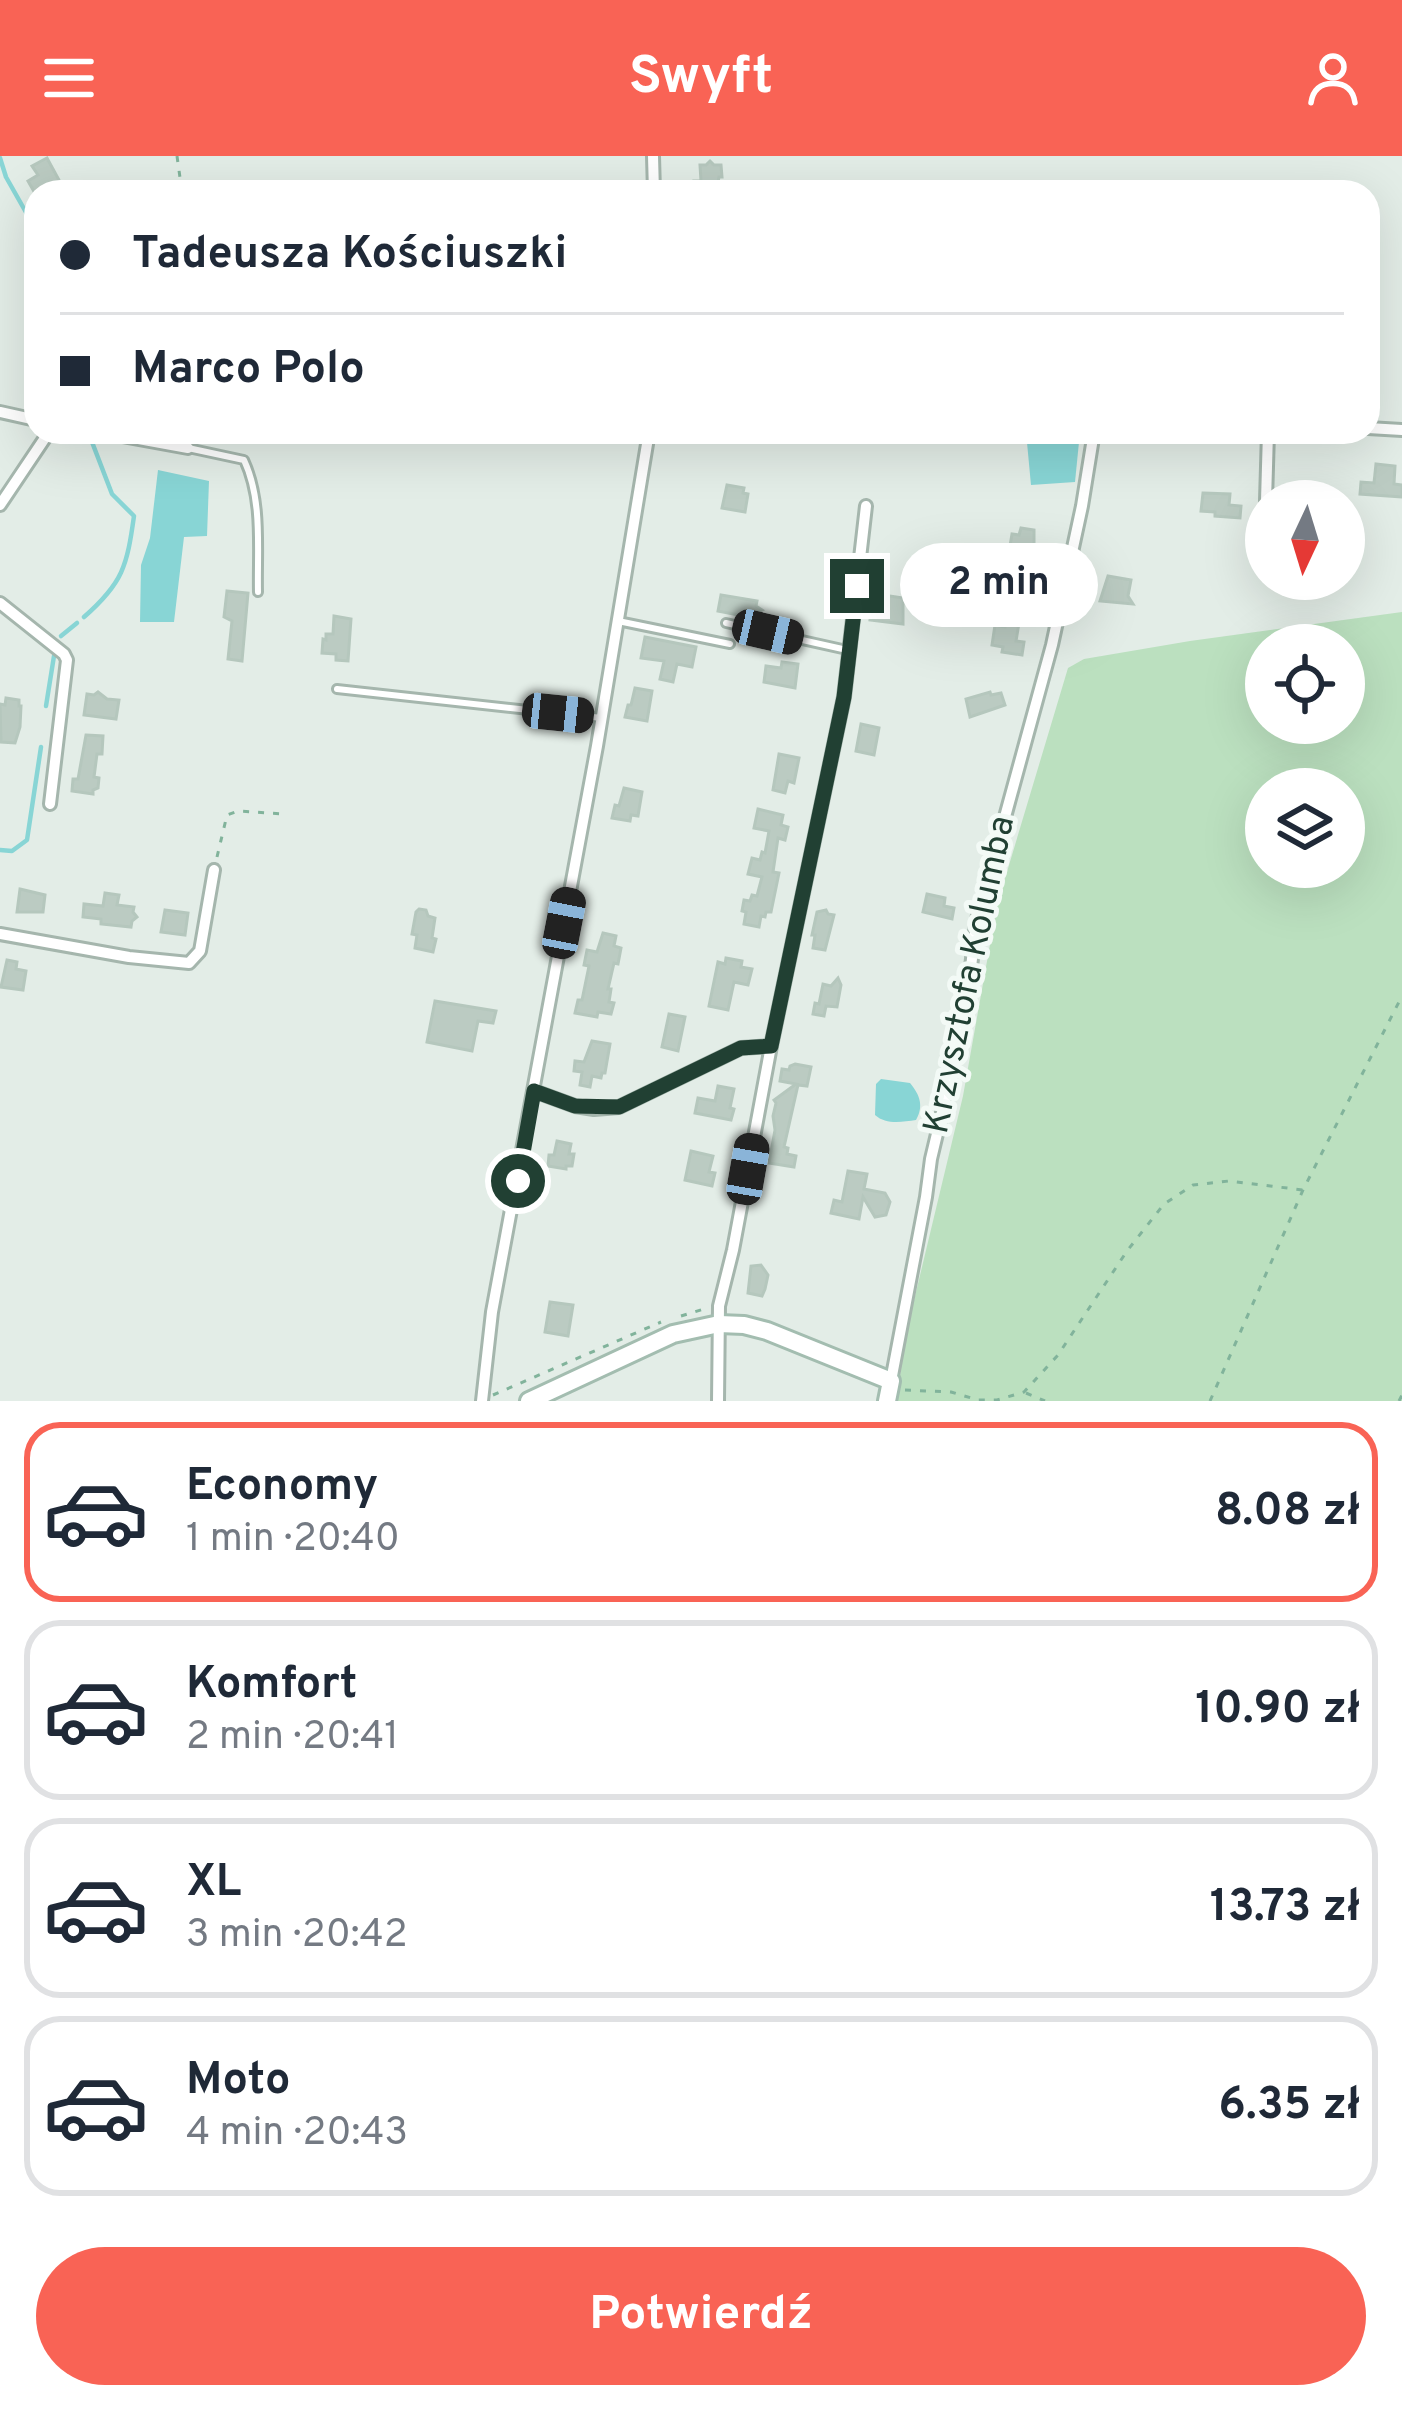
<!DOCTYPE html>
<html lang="pl">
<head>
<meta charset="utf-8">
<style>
  :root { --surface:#fff; --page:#f6f6f7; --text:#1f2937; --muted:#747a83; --line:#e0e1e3; --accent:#f96355 }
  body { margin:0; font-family:Overpass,sans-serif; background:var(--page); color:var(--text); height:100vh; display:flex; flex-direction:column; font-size:45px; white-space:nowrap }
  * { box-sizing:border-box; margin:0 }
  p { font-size:39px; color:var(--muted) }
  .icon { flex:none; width:66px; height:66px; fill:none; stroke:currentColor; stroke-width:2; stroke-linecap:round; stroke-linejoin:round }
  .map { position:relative; height:1245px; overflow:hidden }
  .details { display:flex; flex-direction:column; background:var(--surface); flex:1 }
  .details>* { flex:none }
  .hud { position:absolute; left:24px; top:24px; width:1356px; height:264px; border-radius:36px; box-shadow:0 12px 48px #0002; display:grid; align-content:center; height:264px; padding:0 36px; background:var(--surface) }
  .needle { width:78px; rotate:184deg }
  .controls { position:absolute; left:1245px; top:324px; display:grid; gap:24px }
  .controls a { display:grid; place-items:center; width:120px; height:120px; border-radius:50%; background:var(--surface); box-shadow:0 12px 48px #0002; font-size:60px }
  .end { position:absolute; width:54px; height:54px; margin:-27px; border:15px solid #214033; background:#fff; box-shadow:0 0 0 6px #fff }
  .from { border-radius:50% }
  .bubble { position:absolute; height:84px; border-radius:42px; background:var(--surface); box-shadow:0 12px 48px #0002; font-size:39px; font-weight:700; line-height:84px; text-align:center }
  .car { position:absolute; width:36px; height:72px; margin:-36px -18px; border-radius:15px; box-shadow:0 0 9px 3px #0007; background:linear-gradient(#222 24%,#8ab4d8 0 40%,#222 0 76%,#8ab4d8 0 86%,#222 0) }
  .hud b { display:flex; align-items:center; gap:42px; height:114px; font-size:45px }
  .hud b+b { border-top:3px solid var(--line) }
  .hud i { width:30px; height:30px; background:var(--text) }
  ul { padding:21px 0 0; list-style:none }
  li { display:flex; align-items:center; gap:36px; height:180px; margin:0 24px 18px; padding:0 12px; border:6px solid var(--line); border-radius:36px }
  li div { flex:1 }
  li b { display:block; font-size:45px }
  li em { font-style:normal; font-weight:700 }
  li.current { border-color:var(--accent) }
  li>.icon { width:108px; height:108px; stroke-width:1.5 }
  .primary-button { display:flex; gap:24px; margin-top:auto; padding:24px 36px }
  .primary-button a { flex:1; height:138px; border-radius:72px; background:var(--accent); color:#fff; font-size:48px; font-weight:700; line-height:138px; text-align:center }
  header { display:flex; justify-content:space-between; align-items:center; height:156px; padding:0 36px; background:var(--accent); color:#fff; font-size:54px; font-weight:700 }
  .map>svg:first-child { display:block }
</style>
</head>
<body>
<header><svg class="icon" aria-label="menu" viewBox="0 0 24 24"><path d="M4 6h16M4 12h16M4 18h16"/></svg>Swyft<svg class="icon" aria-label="person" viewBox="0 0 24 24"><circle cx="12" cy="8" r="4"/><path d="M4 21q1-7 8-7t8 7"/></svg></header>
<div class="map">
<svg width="1402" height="1245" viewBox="0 0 1402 1245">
  <rect width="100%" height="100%" fill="#e3ede7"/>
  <path fill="#bbe0bf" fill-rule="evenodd" d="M1402 456V1245H897L904 1186 963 940 997 749 1068 512 1084 503 1190 485ZM1266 489H1344V567H1266ZM1266 633H1344V711H1266Z"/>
  <g fill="#88d5d5">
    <path d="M1026 276H1080L1075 326 1031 329Z"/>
    <path d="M158 314 209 325 207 380 184 381 174 466H140L141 409 150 382Z"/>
    <path d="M881 923 910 927C920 939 924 950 916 964 902 966 886 969 875 959L876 928Z"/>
  </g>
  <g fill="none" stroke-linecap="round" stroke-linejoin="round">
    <g stroke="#88d5d5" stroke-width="4.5">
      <path d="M0 2 6 21 36 74"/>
      <path d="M84 461C123 427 127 410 134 360L112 338 92 286"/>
      <path d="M61 480 77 467"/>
      <path d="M46 550 54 500"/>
      <path d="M0 694 12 695 27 684 41 591"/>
    </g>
  </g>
  <g fill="#bbcbc2" stroke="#b5c7bd" stroke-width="3">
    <path d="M47 2 60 26 42 36H36V39L28 25 38 19 32 10Z"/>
    <path d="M710 5 714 9H721L722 21H719L716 36H695L694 25H701L700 9H706Z"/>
    <path d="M1376 308 1395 310 1394 328 1402 329V341L1360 338 1361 326 1374 327Z"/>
    <path d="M727 329 744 332 743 337 748 338 745 356 722 352Z"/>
    <path d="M1203 337 1230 338 1229 349 1241 350 1240 362 1215 360V356L1201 355Z"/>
    <path d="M1021 372 1034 374V394L1031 393 1030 400 1013 398 1014 390H1010L1012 378 1019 379Z"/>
    <path d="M1108 420 1131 424 1128 440 1133 448 1100 445Z"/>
    <path d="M1012 426 1030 429 1025 456 1021 455 1016 485 1024 486 1022 499 1002 496 1003 491 992 489 995 469 1005 471Z"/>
    <path d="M227 435 248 437 242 505 228 503 232 465 224 461Z"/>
    <path d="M721 439 757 445 756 450 762 454 755 457 754 462 718 455Z"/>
    <path d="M883 439 903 442V468L870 464 872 451 881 452Z"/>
    <path d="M334 460 351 463 348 505 336 504V498L322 497 323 483 326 484V478H333Z"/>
    <path d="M645 481 696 491 692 511 677 508 673 526 660 523 664 505 641 502Z"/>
    <path d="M782 506 798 508 795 532 764 526 766 510 781 512Z"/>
    <path d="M635 532 652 535 647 565 625 561 628 549H631Z"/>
    <path d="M98 536 107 543 119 544 116 563 84 559 87 538 94 539Z"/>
    <path d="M990 536 991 539 1001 537 1005 549 970 561 966 543Z"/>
    <path d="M6 542 19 544V550H21L20 571 15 587 1 586 0 548 5 549Z"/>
    <path d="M861 568 879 572 874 599 856 595Z"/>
    <path d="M86 579 103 580 102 598H97L94 621 99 622 98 632 93 634V638L72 635 73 623H78Z"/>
    <path d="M779 598 799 602 794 627 788 625 785 637 773 634Z"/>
    <path d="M624 632 642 636 638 660 631 659 630 665 612 662 615 649 619 650Z"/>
    <path d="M758 653 783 659 781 669 788 671 785 684 778 682 773 716 779 717 771 756H766L765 761 761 760 759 771 744 768 746 756 742 755 744 744 750 745 752 739 757 740 762 721 748 718 752 702 760 704 762 696 765 697 769 675 754 672Z"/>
    <path d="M20 733 45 739 43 756H17Z"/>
    <path d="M105 737 119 739 117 749 134 751 133 756 137 761 132 765 131 771 101 768V763L83 761 84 748 103 750Z"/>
    <path d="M927 738 945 742 944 750 954 752 952 763 923 756Z"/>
    <path d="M419 753 426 754 428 760 435 762 432 782 436 783 433 796 415 792 417 779 412 778 416 756Z"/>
    <path d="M165 754 188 757 185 779 161 776Z"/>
    <path d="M826 754 828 758 834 759 825 794 813 792 815 779H812L817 756Z"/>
    <path d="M603 777 616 780 614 790 621 792 618 808 614 807 608 833H611L609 846 614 847 611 858 598 856 597 861 575 857 578 844H582L589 810 584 809 587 794 597 796Z"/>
    <path d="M726 802 742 805 741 811 752 813 748 829 734 826 728 854 709 850 718 806 725 808Z"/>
    <path d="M7 804 17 806 16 813 26 815 23 834 1 831Z"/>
    <path d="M838 822 841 829 837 851 826 850 824 860 813 858 815 847 819 848 823 828 831 830Z"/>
    <path d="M435 845 496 855 493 867 478 865 472 895 427 886Z"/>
    <path d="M669 858 685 861 678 895 662 891Z"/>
    <path d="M592 885 610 888 605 917H602L601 922 592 920 590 931 580 929 582 916 574 915 575 905 584 906Z"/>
    <path d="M795 908 811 911 807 930 798 929 784 991 788 992 787 998 796 1000 794 1011 769 1007 775 974 773 960 776 947 774 944 796 928 780 925 782 913 789 914 790 910Z"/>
    <path d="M718 930 734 933 730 952 734 953 731 964 695 957 698 942 715 945Z"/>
    <path d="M557 985 571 988 569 998H574L572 1010H566V1013L548 1010 549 999H554Z"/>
    <path d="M691 995 713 1000 709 1016 715 1017 712 1030 685 1024Z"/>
    <path d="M848 1015 867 1018 864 1033 885 1037 890 1046 886 1059 875 1061 863 1041 859 1063 831 1057 834 1044 842 1046Z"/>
    <path d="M761 1109 768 1119 765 1133 762 1140 748 1137 751 1110Z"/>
    <path d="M550 1146 573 1149 568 1180 545 1176Z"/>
  </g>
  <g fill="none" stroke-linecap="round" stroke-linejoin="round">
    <g stroke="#a5b6ad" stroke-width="12">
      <g id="lane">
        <path d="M188 292 244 304C263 345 257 393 258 436"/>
        <path d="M618 465 730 488"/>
        <path d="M726 467 847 494"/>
        <path d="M337 533 602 562"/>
      </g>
    </g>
    <g stroke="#a5b6ad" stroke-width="16">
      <g id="street">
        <path d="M653 0 654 36"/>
        <path d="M1297 36V33"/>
        <path d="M0 256 36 264"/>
        <path d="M1368 272 1402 274"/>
        <path d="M100 276 188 292"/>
        <path d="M1266 345 1268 276"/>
        <path d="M0 349 49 276"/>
        <path d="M1265 372 1266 352"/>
        <path d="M0 447 64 498 67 504 50 648"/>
        <path d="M0 778 129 801 189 807 200 795 214 714"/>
        <path d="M534 935 575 950 594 953 619 951 741 892 771 890"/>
        <path d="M891 1225 926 1041 931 1003 966 856 976 767 1052 489 1082 350 1094 276"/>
        <path d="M482 1245 492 1156 597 590 649 276"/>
        <path d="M718 1245 719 1150 733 1094 771 890 844 541 866 350"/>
      </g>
    </g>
    <g stroke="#a3bdb0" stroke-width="22">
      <path id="secondary" d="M529 1245 673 1178 719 1168 744 1169 767 1175 891 1225 887 1245"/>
    </g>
    <g stroke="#81b39b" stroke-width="3" stroke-dasharray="6 9" stroke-linecap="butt">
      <path d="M177 0 182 36"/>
      <path d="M217 701 227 659 238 655 283 658"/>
      <path d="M681 1160 707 1152"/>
      <path d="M905 1234 951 1236 978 1244H997L1024 1236 1058 1199 1127 1095 1164 1048 1193 1029 1229 1025 1303 1034"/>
      <path d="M1026 1237 1045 1245"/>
      <path d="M493 1239 661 1166"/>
      <path d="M1210 1245 1303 1034 1402 840"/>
      <path d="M1399 1245 1402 1239"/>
    </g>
    <use href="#lane" stroke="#fff" stroke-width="6"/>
    <use href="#street" stroke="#fff" stroke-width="10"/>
    <use href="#secondary" stroke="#fff" stroke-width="16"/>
  </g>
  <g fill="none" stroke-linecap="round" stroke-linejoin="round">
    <path stroke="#214033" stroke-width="15" d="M518 1025 534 935 575 950 619 951 741 892 771 890 844 541 857 430"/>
  </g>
  <g text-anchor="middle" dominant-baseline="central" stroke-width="10" stroke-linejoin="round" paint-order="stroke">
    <g font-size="36" fill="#214033" stroke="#f3faf6">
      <text transform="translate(971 819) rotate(-78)">Krzysztofa Kolumba</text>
    </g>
  </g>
</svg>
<div class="controls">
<a><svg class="needle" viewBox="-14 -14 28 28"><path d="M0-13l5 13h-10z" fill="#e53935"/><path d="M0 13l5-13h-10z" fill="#747a83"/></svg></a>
<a><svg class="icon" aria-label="locate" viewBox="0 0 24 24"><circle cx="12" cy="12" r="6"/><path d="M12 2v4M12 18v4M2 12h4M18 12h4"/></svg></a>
<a><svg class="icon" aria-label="layers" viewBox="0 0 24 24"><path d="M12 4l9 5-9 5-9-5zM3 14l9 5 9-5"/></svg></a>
</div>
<i class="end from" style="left:518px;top:1025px"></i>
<i class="end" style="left:857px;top:430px"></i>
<div class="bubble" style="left:900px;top:387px;width:198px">2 min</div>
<i class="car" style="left:768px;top:476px;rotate:103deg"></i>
<i class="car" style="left:558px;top:557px;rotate:96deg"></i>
<i class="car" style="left:564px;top:767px;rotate:11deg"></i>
<i class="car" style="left:748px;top:1013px;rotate:10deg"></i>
<div class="hud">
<b><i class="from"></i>Tadeusza Kościuszki</b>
<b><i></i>Marco Polo</b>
</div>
</div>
<section class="details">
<ul>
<li class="current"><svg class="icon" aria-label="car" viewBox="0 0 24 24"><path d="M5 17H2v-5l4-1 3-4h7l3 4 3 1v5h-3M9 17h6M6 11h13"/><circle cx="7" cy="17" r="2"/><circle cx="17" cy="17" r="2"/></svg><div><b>Economy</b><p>1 min · 20:40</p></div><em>8.08 zł</em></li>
<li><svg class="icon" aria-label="car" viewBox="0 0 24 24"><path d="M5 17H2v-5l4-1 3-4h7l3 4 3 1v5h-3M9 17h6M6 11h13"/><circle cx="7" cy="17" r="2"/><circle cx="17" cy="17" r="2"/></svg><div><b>Komfort</b><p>2 min · 20:41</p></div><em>10.90 zł</em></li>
<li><svg class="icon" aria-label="car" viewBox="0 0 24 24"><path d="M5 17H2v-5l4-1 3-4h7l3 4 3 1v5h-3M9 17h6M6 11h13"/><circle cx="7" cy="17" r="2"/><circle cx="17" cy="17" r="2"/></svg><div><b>XL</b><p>3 min · 20:42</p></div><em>13.73 zł</em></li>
<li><svg class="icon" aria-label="car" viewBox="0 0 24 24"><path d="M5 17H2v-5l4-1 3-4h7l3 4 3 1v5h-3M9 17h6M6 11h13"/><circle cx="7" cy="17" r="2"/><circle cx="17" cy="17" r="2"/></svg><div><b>Moto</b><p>4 min · 20:43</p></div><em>6.35 zł</em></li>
</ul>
<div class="primary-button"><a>Potwierdź</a></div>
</section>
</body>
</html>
